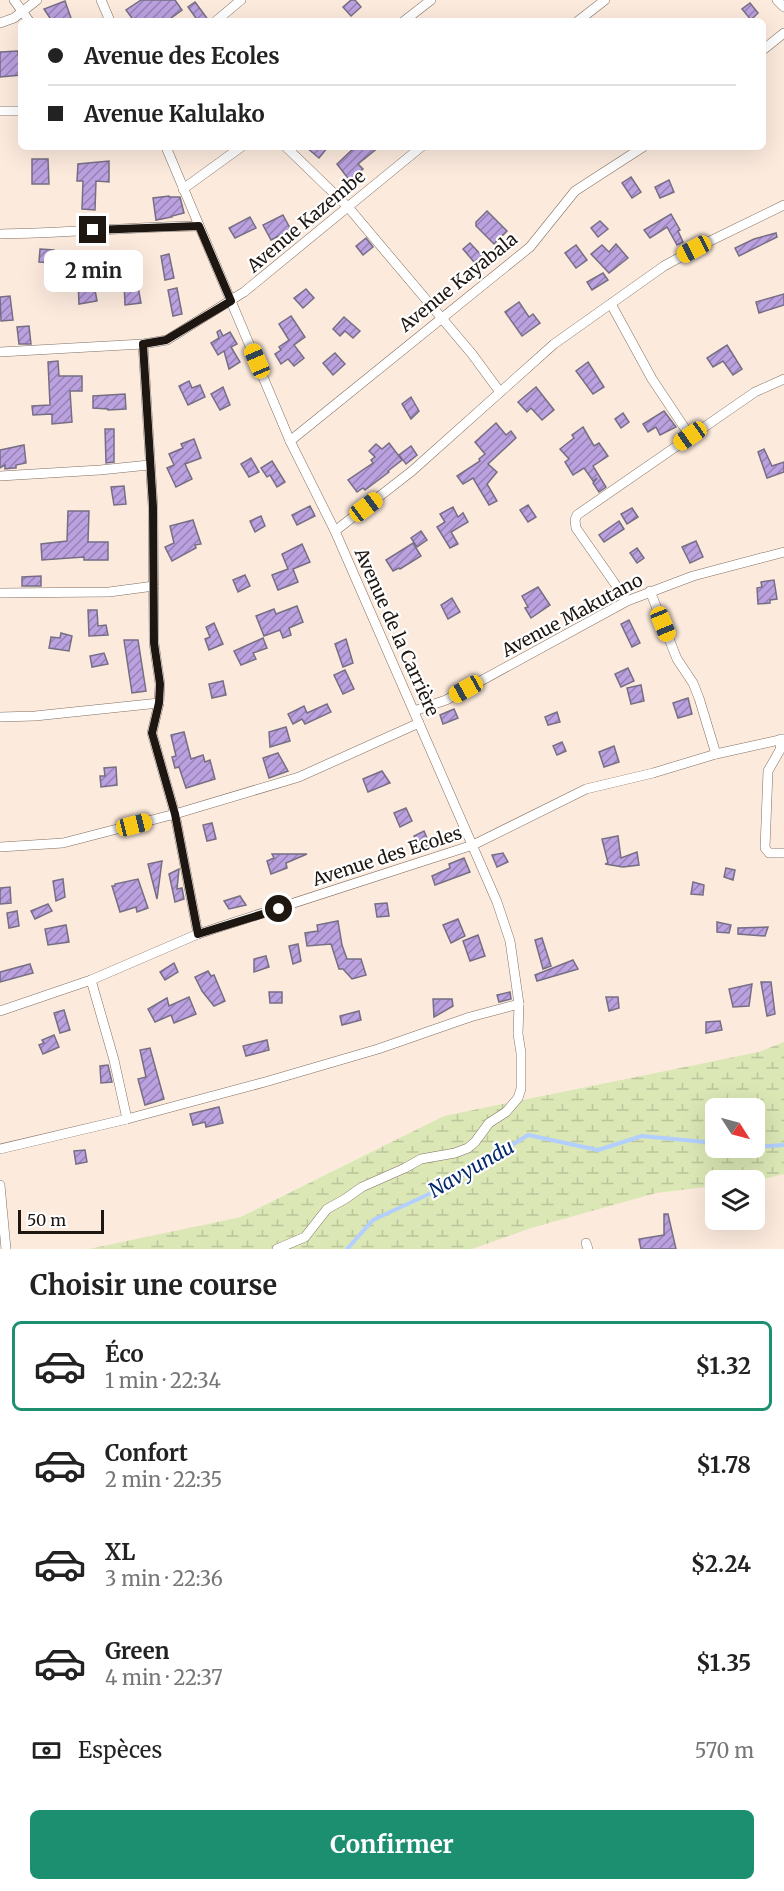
<!DOCTYPE html>
<html lang="fr">
<head>
<meta charset="utf-8">
<style>
  :root { --surface:#fff; --page:#f2f2f2; --text:#222; --muted:#767676; --line:#e0e0e0; --accent:#1c8f70 }
  body { margin:0; font-family:Merriweather,serif; background:var(--page); color:var(--text); height:100vh; display:flex; flex-direction:column; font-size:22px; white-space:nowrap }
  * { box-sizing:border-box; margin:0 }
  p { font-size:20px; color:var(--muted) }
  .icon { flex:none; width:33px; height:33px; fill:none; stroke:currentColor; stroke-width:2; stroke-linecap:round; stroke-linejoin:round }
  .map { position:relative; height:1249px; overflow:hidden }
  .side { display:flex; flex-direction:column; background:var(--surface); flex:1 }
  .side>* { flex:none }
  .banner { position:absolute; left:18px; top:18px; width:748px; height:132px; border-radius:9px; box-shadow:0 6px 24px #0002; display:grid; align-content:center; height:132px; padding:0 30px; background:var(--surface) }
  .needle { width:39px; rotate:126deg }
  .controls { position:absolute; left:705px; top:1098px; display:grid; gap:12px }
  .controls a { display:grid; place-items:center; width:60px; height:60px; border-radius:9px; background:var(--surface); box-shadow:0 6px 24px #0002; font-size:30px }
  .scale { position:absolute; left:18px; bottom:15px; width:86px; box-sizing:border-box; padding-left:6px; border:3px solid #1e1611; border-top:0; font-size:16px; line-height:21px; white-space:nowrap; color:#1e1611; -webkit-text-stroke:4px #fff; paint-order:stroke }
  .end { position:absolute; width:27px; height:27px; margin:-14px; border:8px solid #1e1611; background:#fff; box-shadow:0 0 0 3px #fff }
  .from { border-radius:50% }
  .bubble { position:absolute; height:42px; border-radius:9px; background:var(--surface); box-shadow:0 6px 24px #0002; font-size:20px; font-weight:700; line-height:42px; text-align:center }
  .car { position:absolute; width:18px; height:36px; margin:-18px -9px; border-radius:8px; box-shadow:0 0 4px 2px #0007; background:linear-gradient(#f5c518 24%,#345 0 40%,#f5c518 0 76%,#345 0 86%,#f5c518 0) }
  .banner b { display:flex; align-items:center; gap:21px; height:57px; font-size:22px }
  .banner b+b { border-top:2px solid var(--line) }
  .banner i { width:15px; height:15px; background:var(--text) }
  ul { padding:0; list-style:none }
  li { display:flex; align-items:center; gap:18px; height:90px; margin:0 12px 9px; padding:0 18px; border:3px solid transparent; border-radius:9px }
  li div { flex:1 }
  li b { display:block; font-size:22px }
  li em { font-style:normal; font-weight:700 }
  li.current { border-color:var(--accent) }
  li>.icon { width:54px; height:54px; stroke-width:1.5 }
  h2 { padding:0 30px; font-size:27px; line-height:72px }
  .pay { display:flex; align-items:center; gap:15px; height:66px; padding:0 30px; font-size:22px }
  .pay p { margin-inline-start:auto }
  .action { display:flex; gap:12px; margin-top:auto; padding:12px 30px }
  .action a { flex:1; height:69px; border-radius:9px; background:var(--accent); color:#fff; font-size:24px; font-weight:700; line-height:69px; text-align:center }
  .map>svg:first-child { display:block }
</style>
</head>
<body>
<div class="map">
<svg width="784" height="1249" viewBox="0 0 784 1249">
  <defs>
    <pattern id="wetland-marsh" width="20" height="14" patternUnits="userSpaceOnUse" patternTransform="scale(1.5)"><rect width="20" height="14" fill="#dbe7b5"/><path d="M1 5h8M5 5V1M11 12h8M15 12V8" fill="none" stroke="#bcc59b"/></pattern>
    <pattern id="building-hatch" width="6" height="6" patternUnits="userSpaceOnUse" patternTransform="scale(1.5)"><rect width="6" height="6" fill="#bba1e0"/><path d="M-1 1l2-2M0 6l6-6M5 7l2-2" fill="none" stroke="#9782b4"/></pattern>
  </defs>
  <rect width="100%" height="100%" fill="#fceadd"/>
  <path fill="url(#wetland-marsh)" fill-rule="evenodd" d="M784 1042V1174L755 1181 716 1180 715 1186 656 1193 531 1228 472 1249H89L241 1217 444 1116 759 1052ZM716 1108H754V1148H716Z"/>
  <g fill="none" stroke-linecap="round" stroke-linejoin="round">
    <g stroke="#b2cfff" stroke-width="4">
      <path d="M754 1147 784 1145"/>
      <path d="M347 1249 373 1220 442 1188 528 1135 598 1150 642 1136 716 1143"/>
    </g>
  </g>
  <g fill="url(#building-hatch)" stroke="#766e83" stroke-width="1.5">
    <path d="M141 0H175L182 10 167 21H134L126 10Z"/>
    <path d="M351 0H355L361 7 351 16 343 7Z"/>
    <path d="M65 1 72 21H52L44 9Z"/>
    <path d="M195 2 209 21H198L188 7Z"/>
    <path d="M750 3 758 13 751 20 742 9Z"/>
    <path d="M18 51 21 75 0 77V52Z"/>
    <path d="M306 147H328L319 158Z"/>
    <path d="M355 147H379L358 164 363 169 350 181 337 164Z"/>
    <path d="M32 159H48L49 184H32Z"/>
    <path d="M109 161V182L96 181 95 210 82 209 83 181H77L78 164Z"/>
    <path d="M631 177 641 192 632 198 622 183Z"/>
    <path d="M669 180 674 192 660 198 655 187Z"/>
    <path d="M169 196V197H180L184 213 172 216V217L156 220 153 198Z"/>
    <path d="M487 211 507 231 494 244 476 226V222Z"/>
    <path d="M671 214 680 230 678 231 683 242 677 245 667 227 650 238 644 230Z"/>
    <path d="M283 215 291 230 271 240 263 225Z"/>
    <path d="M250 217 256 228 235 238 229 228Z"/>
    <path d="M600 221 608 229 598 237 591 228Z"/>
    <path d="M776 233 777 237 739 256 735 248 754 239Z"/>
    <path d="M366 238 373 247 363 255 356 246Z"/>
    <path d="M470 243 482 256 474 262 463 249Z"/>
    <path d="M616 244 628 258 609 273 591 254 602 245 609 252Z"/>
    <path d="M576 245 587 260 576 268 565 253Z"/>
    <path d="M40 249 54 250 53 263 39 262Z"/>
    <path d="M169 254 174 278 165 280 161 256Z"/>
    <path d="M603 273 608 280 592 290 587 282Z"/>
    <path d="M78 280H98V290H95L97 301 79 304Z"/>
    <path d="M137 281 141 303 125 305 124 282Z"/>
    <path d="M177 288 182 314 173 316 168 290Z"/>
    <path d="M306 289 314 298 303 308 294 298Z"/>
    <path d="M784 294V305L759 313 756 302Z"/>
    <path d="M10 296 13 320 1 321 0 297Z"/>
    <path d="M519 302 529 317 533 314 540 323 522 336 505 312Z"/>
    <path d="M291 316 305 337 294 345 304 358 294 366 288 359 281 364 275 354 281 350 279 347 289 340 279 324Z"/>
    <path d="M344 317 360 331 353 338 345 331 340 336 333 329Z"/>
    <path d="M29 326 31 344H19L17 327Z"/>
    <path d="M220 330 223 336 230 332 237 344 231 347 240 362 229 369 224 351 218 355 211 343 219 338 217 332Z"/>
    <path d="M727 345 742 369 733 375 723 361 713 367 707 358Z"/>
    <path d="M335 353 345 364 333 375 323 363Z"/>
    <path d="M58 361 59 376H82V391H70L72 422 52 424V414L33 415 32 406 50 405 48 362Z"/>
    <path d="M588 362 604 387 593 394 576 371Z"/>
    <path d="M189 381 192 388 200 385 205 397 188 405 179 386Z"/>
    <path d="M223 387 230 405 220 410 211 394Z"/>
    <path d="M536 387 554 410 542 420 531 408 527 412 518 402Z"/>
    <path d="M125 394 126 409 108 410V409L93 408V396Z"/>
    <path d="M411 397 419 411 411 419 402 404Z"/>
    <path d="M664 411 676 427 660 435 656 427 648 432 643 424Z"/>
    <path d="M623 413 629 422 621 428 615 419Z"/>
    <path d="M496 423 506 435 511 431 516 438 488 464 497 472 487 484 497 501 489 505 473 478 463 484 457 476 480 461 479 459 485 454 475 442Z"/>
    <path d="M583 427 594 446 599 443 608 456 593 466 606 487 599 492 593 483 597 478 593 481 584 468 573 475 565 462 569 459 560 449 574 438 572 435Z"/>
    <path d="M105 429H114V462L106 463Z"/>
    <path d="M194 439 201 458 185 464 192 479 176 487 167 468 174 465 169 454 183 448 181 444Z"/>
    <path d="M389 443 402 460 388 471 389 472 365 490 363 488 357 492 348 480 373 463 371 460 375 457 369 451 376 444 382 449Z"/>
    <path d="M24 445 26 463 16 465V468H13L5 469V465L0 468V450Z"/>
    <path d="M411 446 417 455 406 464 399 455Z"/>
    <path d="M764 449 772 466 784 462V472L767 478 758 452Z"/>
    <path d="M251 458 259 472 249 477 241 464Z"/>
    <path d="M272 461 285 482 277 487 270 475 267 477 261 468Z"/>
    <path d="M124 486 126 504 114 505 111 487Z"/>
    <path d="M528 505 536 517 528 522 520 510Z"/>
    <path d="M310 506 315 516 297 525 292 515Z"/>
    <path d="M453 507 458 517 463 513 468 522 451 532 458 544 450 548 437 527 445 522 440 514Z"/>
    <path d="M632 508 638 517 627 524 621 514Z"/>
    <path d="M68 511H89L88 542H108V560H84V557L42 560 41 544 67 541Z"/>
    <path d="M261 516 265 526 255 532 250 521Z"/>
    <path d="M193 520 201 544 195 545 196 548 172 561 165 547 174 543 170 526Z"/>
    <path d="M619 521 624 529 604 542 599 535Z"/>
    <path d="M421 531 427 540 417 547 411 538Z"/>
    <path d="M696 541 703 557 690 563 682 547Z"/>
    <path d="M413 543 421 556 400 569 399 568 393 571 386 560Z"/>
    <path d="M302 544 310 562 293 569 298 582 278 590 272 575 288 569 282 554Z"/>
    <path d="M637 548 644 558 637 563 630 553Z"/>
    <path d="M245 575 250 586 238 592 233 580Z"/>
    <path d="M41 576V586H22V577Z"/>
    <path d="M774 580 777 599 770 600V603L758 604 757 588 762 587 761 582Z"/>
    <path d="M538 587 550 605 531 618 525 608 528 607 522 596Z"/>
    <path d="M452 598 460 612 448 619 441 605Z"/>
    <path d="M297 606 303 622 289 628 291 635 283 638 280 630 264 636 256 616 274 609 276 614Z"/>
    <path d="M88 610H97L98 626 106 625 108 635 89 636Z"/>
    <path d="M629 620 640 643 632 647 621 624Z"/>
    <path d="M214 623 223 644 209 650 205 639 210 637 206 627Z"/>
    <path d="M61 633 72 636 69 651 49 648 51 637 60 638Z"/>
    <path d="M263 638 267 648 253 653 256 659 241 665 234 651Z"/>
    <path d="M346 639 353 663 343 667 335 644Z"/>
    <path d="M124 640H138L146 691 132 693Z"/>
    <path d="M104 653 108 664 92 667 90 656Z"/>
    <path d="M628 668 634 681 621 687 615 674Z"/>
    <path d="M345 670 354 689 343 694 334 675Z"/>
    <path d="M223 681 226 695 212 698 209 684Z"/>
    <path d="M641 685 644 701 631 704 627 688Z"/>
    <path d="M688 698 692 714 678 718 673 703Z"/>
    <path d="M327 704 331 712 305 724 302 719 293 724 288 714 304 706 307 713Z"/>
    <path d="M454 709 458 718 443 724 440 715Z"/>
    <path d="M557 712 560 722 548 725 545 717Z"/>
    <path d="M286 727 290 741 270 747 269 732Z"/>
    <path d="M184 732 191 759 203 755 205 762 210 760 215 779 186 788 179 767 175 768 172 757 176 756 171 735Z"/>
    <path d="M562 742 566 751 557 755 553 746Z"/>
    <path d="M614 746 619 762 604 767 599 752Z"/>
    <path d="M278 753 288 771 269 778 263 758Z"/>
    <path d="M116 767 117 785 101 787 100 776H105L104 768Z"/>
    <path d="M382 771 390 783 368 792 363 779Z"/>
    <path d="M406 808 412 821 400 827 394 813Z"/>
    <path d="M212 823 216 839 207 841 203 825Z"/>
    <path d="M424 831 430 845 420 849 414 836Z"/>
    <path d="M618 836 621 858 637 852 639 865 623 867 605 864 608 863 602 839Z"/>
    <path d="M503 853 508 862 497 867 492 855Z"/>
    <path d="M272 854H307L286 863 287 868 271 874 267 861 274 858Z"/>
    <path d="M464 858 470 872 435 885 432 876 450 868 449 864Z"/>
    <path d="M162 861 157 899 148 864Z"/>
    <path d="M726 868 735 870 733 880 724 877Z"/>
    <path d="M179 869 177 889 182 888 184 899 175 902 169 874Z"/>
    <path d="M63 879 65 897 56 901 53 881Z"/>
    <path d="M138 879 148 908 137 912 136 907 120 912 112 886H115V884Z"/>
    <path d="M693 882 704 885 703 895 691 894Z"/>
    <path d="M10 887 11 903 0 904V888Z"/>
    <path d="M240 896 246 905 229 909 224 901Z"/>
    <path d="M387 903 389 916 377 917 375 904Z"/>
    <path d="M48 904 52 911 35 919 31 911Z"/>
    <path d="M17 911 19 926 9 928 7 913Z"/>
    <path d="M458 919 465 936 451 943 443 925Z"/>
    <path d="M338 921 342 945 347 959H361L366 975 352 979 343 969H339L331 944 307 946 305 933 318 931 317 925Z"/>
    <path d="M717 922 731 925 729 933 717 932Z"/>
    <path d="M66 925 69 942 48 945 45 929Z"/>
    <path d="M768 927 765 936 738 934V928Z"/>
    <path d="M478 935 485 956 470 961 463 941Z"/>
    <path d="M542 938 551 966 543 969 535 940Z"/>
    <path d="M298 944 301 961 293 964 289 946Z"/>
    <path d="M266 956 269 967 254 972V959Z"/>
    <path d="M573 960 578 969 537 981 535 975Z"/>
    <path d="M174 963 178 972 165 980 160 972Z"/>
    <path d="M30 964 33 973 0 982V972Z"/>
    <path d="M208 971 211 976 214 975 225 1001 214 1006 202 991 195 977Z"/>
    <path d="M761 982H771L775 1014 767 1016Z"/>
    <path d="M752 984 749 1006 733 1007 729 989Z"/>
    <path d="M269 992H282V1003H270Z"/>
    <path d="M510 992 511 999 499 1002 497 995Z"/>
    <path d="M189 997 196 1014 174 1023 171 1015 155 1022 148 1009 167 998 169 1006Z"/>
    <path d="M606 997H618L619 1008 609 1011Z"/>
    <path d="M433 999H452L453 1006 434 1017Z"/>
    <path d="M64 1010 70 1030 60 1033 54 1013Z"/>
    <path d="M359 1011 361 1020 342 1025 340 1016Z"/>
    <path d="M720 1021 722 1030 706 1033V1022Z"/>
    <path d="M54 1035 59 1047 43 1054 39 1045 44 1043 42 1040Z"/>
    <path d="M267 1040 269 1050 246 1056 243 1046Z"/>
    <path d="M150 1048 164 1099 145 1105 138 1079 146 1077 140 1050Z"/>
    <path d="M108 1065 112 1082 101 1083 100 1066Z"/>
    <path d="M219 1107 223 1123 206 1127 205 1122 193 1125 190 1114Z"/>
    <path d="M85 1150 87 1162 76 1164 74 1151Z"/>
    <path d="M664 1214H668L676 1249H641L639 1239 664 1235Z"/>
  </g>
  <g fill="none" stroke-linecap="round" stroke-linejoin="round">
    <g stroke="#826f60" stroke-width="10">
      <g id="minor">
        <path d="M14 0 29 21"/>
        <path d="M101 0 110 21"/>
        <path d="M777 0 784 7"/>
        <path d="M216 21 241 0"/>
        <path d="M404 21 431 0"/>
        <path d="M578 21 605 0"/>
        <path d="M0 23 14 18 37 0"/>
        <path d="M764 49 784 33"/>
        <path d="M0 111H21"/>
        <path d="M166 147 290 441 335 531 497 902 510 941 519 1004 518 1034 521 1053V1089L518 1098 506 1112 489 1123 475 1142 468 1148 455 1153 421 1159 405 1168 362 1187 345 1199 327 1209 305 1237 277 1249"/>
        <path d="M286 147 348 207 472 354 500 392"/>
        <path d="M183 189 241 147"/>
        <path d="M0 234C66 233 132 227 199 226"/>
        <path d="M611 304 652 379 690 436"/>
        <path d="M143 344 153 507 154 643 160 684 159 703 152 733 175 814 198 934"/>
        <path d="M0 352 143 344 167 340 244 292 421 147"/>
        <path d="M290 441 530 247 575 191 643 147"/>
        <path d="M0 476 100 470 149 465"/>
        <path d="M335 531 412 471 554 344 664 266 706 243 784 205"/>
        <path d="M650 591 677 659 693 683 699 698 716 754"/>
        <path d="M0 593 109 592 154 586"/>
        <path d="M627 601 576 528 575 520 577 515 755 392 784 379"/>
        <path d="M414 711 446 700 627 601 693 576 784 552"/>
        <path d="M0 717 35 716 159 703"/>
        <path d="M781 739 780 750 768 771 765 848 769 853H784"/>
        <path d="M0 847 63 843 175 814 299 777 419 723"/>
        <path d="M91 980 114 1060 127 1119"/>
        <path d="M0 1011 91 980 198 934 473 845 586 789 653 773 716 754 784 739"/>
        <path d="M0 1149 127 1119 265 1082 378 1049 470 1017 519 1004"/>
        <path d="M0 1185 6 1249"/>
        <path d="M586 1243 588 1249"/>
      </g>
    </g>
    <use href="#minor" stroke="#fff" stroke-width="9"/>
  </g>
  <g fill="none" stroke-linecap="round" stroke-linejoin="round">
    <path stroke="#1e1611" stroke-width="8" d="M93 230 199 226 231 301 166 340 143 344 153 507 154 643 160 684 159 703 152 733 175 814 198 934 279 909"/>
  </g>
  <g text-anchor="middle" dominant-baseline="central" stroke-width="4.5" stroke-linejoin="round" paint-order="stroke">
    <g font-size="18" fill="#1e1611" stroke="#fff">
      <text transform="translate(306 221) rotate(-40)">Avenue Kazembe</text>
      <text transform="translate(458 282) rotate(-39)">Avenue Kayabala</text>
      <text transform="translate(572 615) rotate(-28)">Avenue Makutano</text>
      <text transform="translate(397 632) rotate(66)">Avenue de la Carrière</text>
      <text transform="translate(387 856) rotate(-18)">Avenue des Ecoles</text>
    </g>
    <g font-size="20" font-style="italic" fill="#032a6c" stroke="#fff">
      <text transform="translate(471 1168) rotate(-30)">Navyundu</text>
    </g>
  </g>
</svg>
<div class="controls">
<a><svg class="needle" viewBox="-14 -14 28 28"><path d="M0-13l5 13h-10z" fill="#e53935"/><path d="M0 13l5-13h-10z" fill="#767676"/></svg></a>
<a><svg class="icon" aria-label="layers" viewBox="0 0 24 24"><path d="M12 4l9 5-9 5-9-5zM3 14l9 5 9-5"/></svg></a>
</div>
<div class="scale">50 m</div>
<i class="end from" style="left:279px;top:909px"></i>
<i class="end" style="left:93px;top:230px"></i>
<div class="bubble" style="left:44px;top:250px;width:99px">2 min</div>
<i class="car" style="left:694px;top:249px;rotate:242deg"></i>
<i class="car" style="left:257px;top:361px;rotate:337deg"></i>
<i class="car" style="left:690px;top:436px;rotate:235deg"></i>
<i class="car" style="left:366px;top:507px;rotate:53deg"></i>
<i class="car" style="left:663px;top:624px;rotate:158deg"></i>
<i class="car" style="left:466px;top:689px;rotate:241deg"></i>
<i class="car" style="left:134px;top:825px;rotate:76deg"></i>
<div class="banner">
<b><i class="from"></i>Avenue des Ecoles</b>
<b><i></i>Avenue Kalulako</b>
</div>
</div>
<section class="side">
<h2>Choisir une course</h2>
<ul>
<li class="current"><svg class="icon" aria-label="car" viewBox="0 0 24 24"><path d="M5 17H2v-5l4-1 3-4h7l3 4 3 1v5h-3M9 17h6M6 11h13"/><circle cx="7" cy="17" r="2"/><circle cx="17" cy="17" r="2"/></svg><div><b>Éco</b><p>1 min · 22:34</p></div><em>$1.32</em></li>
<li><svg class="icon" aria-label="car" viewBox="0 0 24 24"><path d="M5 17H2v-5l4-1 3-4h7l3 4 3 1v5h-3M9 17h6M6 11h13"/><circle cx="7" cy="17" r="2"/><circle cx="17" cy="17" r="2"/></svg><div><b>Confort</b><p>2 min · 22:35</p></div><em>$1.78</em></li>
<li><svg class="icon" aria-label="car" viewBox="0 0 24 24"><path d="M5 17H2v-5l4-1 3-4h7l3 4 3 1v5h-3M9 17h6M6 11h13"/><circle cx="7" cy="17" r="2"/><circle cx="17" cy="17" r="2"/></svg><div><b>XL</b><p>3 min · 22:36</p></div><em>$2.24</em></li>
<li><svg class="icon" aria-label="car" viewBox="0 0 24 24"><path d="M5 17H2v-5l4-1 3-4h7l3 4 3 1v5h-3M9 17h6M6 11h13"/><circle cx="7" cy="17" r="2"/><circle cx="17" cy="17" r="2"/></svg><div><b>Green</b><p>4 min · 22:37</p></div><em>$1.35</em></li>
</ul>
<div class="pay"><svg class="icon" aria-label="cash" viewBox="0 0 24 24"><path d="M3 7h18v10H3z"/><circle cx="12" cy="12" r="2"/></svg>Espèces<p>570 m</p></div>
<div class="action"><a>Confirmer</a></div>
</section>
</body>
</html>
